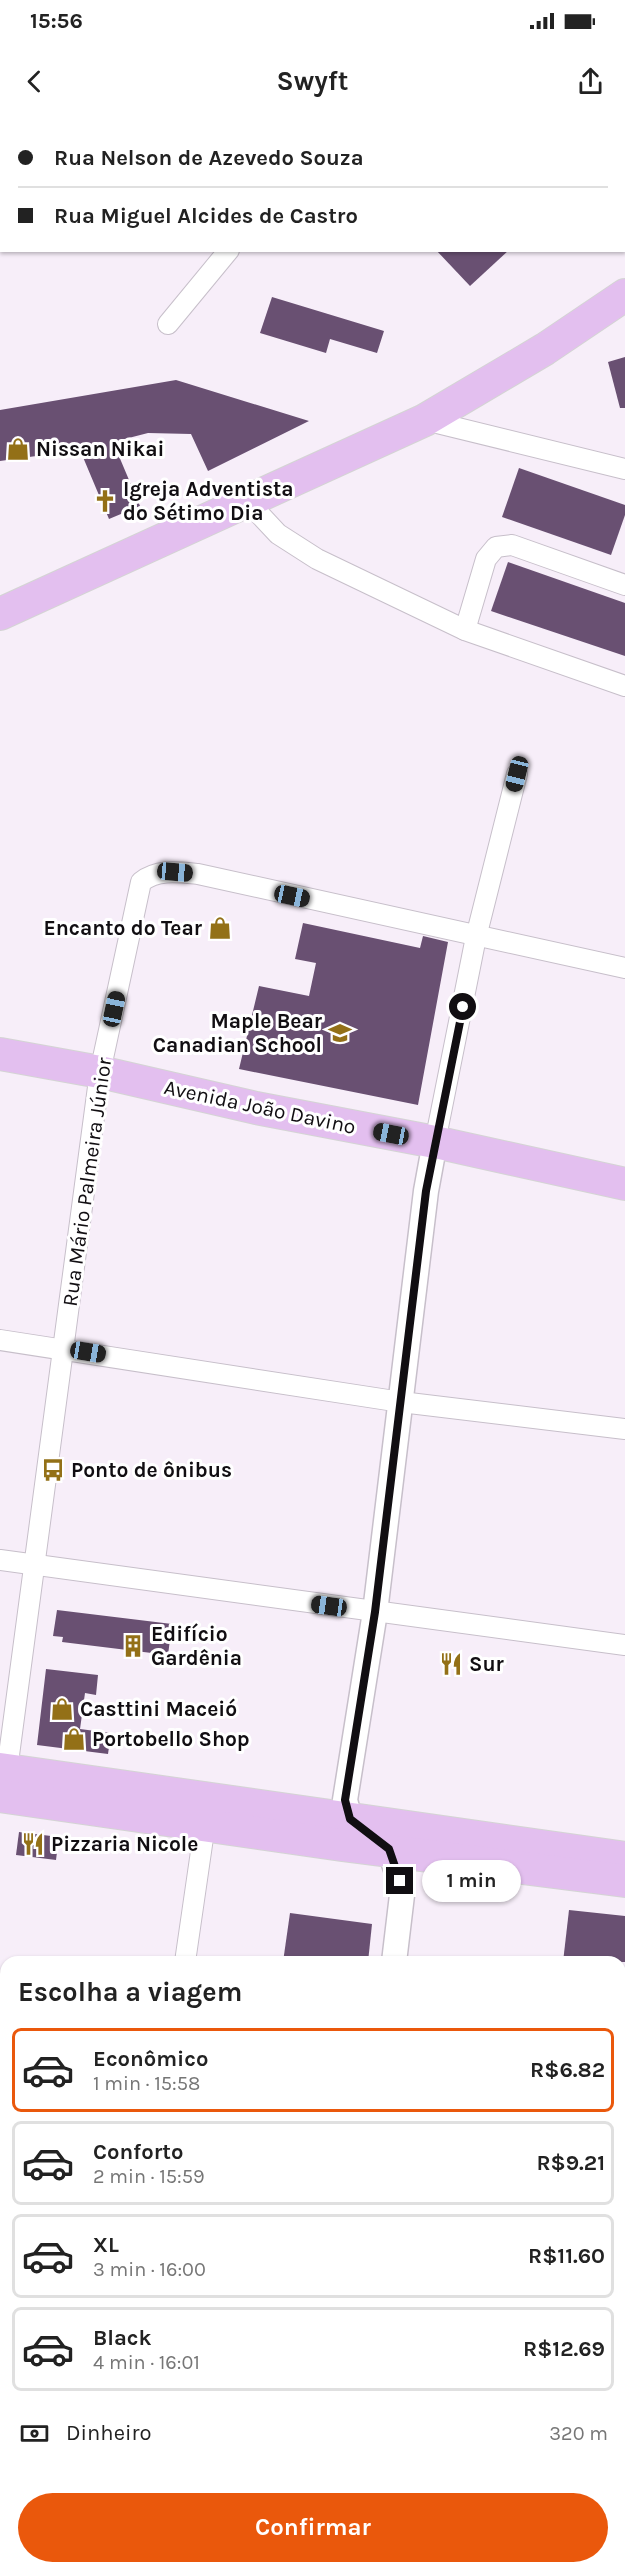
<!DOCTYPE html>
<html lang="pt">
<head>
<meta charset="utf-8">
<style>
  :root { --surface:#fff; --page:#f6f6f6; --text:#222; --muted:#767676; --line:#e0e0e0; --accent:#ea580c }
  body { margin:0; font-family:Karla,sans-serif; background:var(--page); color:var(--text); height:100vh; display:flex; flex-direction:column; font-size:22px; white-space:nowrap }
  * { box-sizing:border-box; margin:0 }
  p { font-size:20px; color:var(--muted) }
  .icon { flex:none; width:33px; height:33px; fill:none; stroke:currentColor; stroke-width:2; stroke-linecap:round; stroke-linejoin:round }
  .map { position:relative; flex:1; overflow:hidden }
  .side { position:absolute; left:0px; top:1836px; width:626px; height:618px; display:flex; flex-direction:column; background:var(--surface); border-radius:18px 18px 0 0; box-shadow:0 2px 4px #0004 }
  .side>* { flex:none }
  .banner { position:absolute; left:0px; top:0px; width:626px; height:132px; box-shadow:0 2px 4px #0004; display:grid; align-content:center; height:132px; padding:0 18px; background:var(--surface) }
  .end { position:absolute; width:27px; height:27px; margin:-14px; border:8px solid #110e12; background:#fff; box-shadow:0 0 0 3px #fff }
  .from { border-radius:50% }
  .bubble { position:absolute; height:42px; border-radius:21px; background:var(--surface); box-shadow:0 2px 4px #0004; font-size:20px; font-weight:700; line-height:42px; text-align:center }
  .car { position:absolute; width:18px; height:36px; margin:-18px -9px; border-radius:8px; box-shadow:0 0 4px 2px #0007; background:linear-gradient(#222 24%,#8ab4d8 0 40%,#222 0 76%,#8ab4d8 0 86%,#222 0) }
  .banner b { display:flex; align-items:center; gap:21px; height:57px; font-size:22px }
  .banner b+b { border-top:2px solid var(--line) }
  .banner i { width:15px; height:15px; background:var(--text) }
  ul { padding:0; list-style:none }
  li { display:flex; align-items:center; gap:18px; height:84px; margin:0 12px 9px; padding:0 6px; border:3px solid var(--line); border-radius:9px }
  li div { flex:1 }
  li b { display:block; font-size:22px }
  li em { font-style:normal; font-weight:700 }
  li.selected { border-color:var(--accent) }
  li>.icon { width:54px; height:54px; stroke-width:1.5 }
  h2 { padding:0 18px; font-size:27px; line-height:72px }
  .pay { display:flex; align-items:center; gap:15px; height:66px; padding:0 18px; font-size:22px }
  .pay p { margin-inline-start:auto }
  .button { display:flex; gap:12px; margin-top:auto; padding:12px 18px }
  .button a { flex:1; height:69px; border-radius:36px; background:var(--accent); color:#fff; font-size:24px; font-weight:700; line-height:69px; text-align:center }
  .status { display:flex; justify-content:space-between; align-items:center; height:42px; padding:0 30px; background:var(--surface); direction:ltr }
  .status svg { height:16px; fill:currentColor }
  header { display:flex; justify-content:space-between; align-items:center; height:78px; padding:0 18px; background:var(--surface); font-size:27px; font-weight:700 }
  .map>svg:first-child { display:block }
</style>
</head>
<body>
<div class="status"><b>15:56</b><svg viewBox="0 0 49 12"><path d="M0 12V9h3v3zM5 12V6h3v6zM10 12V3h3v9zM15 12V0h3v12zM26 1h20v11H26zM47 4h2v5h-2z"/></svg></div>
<header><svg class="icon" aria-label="back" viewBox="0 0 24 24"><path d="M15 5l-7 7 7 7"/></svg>Swyft<svg class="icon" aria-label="share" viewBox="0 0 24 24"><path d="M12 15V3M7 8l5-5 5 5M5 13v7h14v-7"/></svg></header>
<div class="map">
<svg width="625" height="2454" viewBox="0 0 625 2454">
  <rect width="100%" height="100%" fill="#f7eef9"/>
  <g fill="#eddec0">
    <path d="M0 2236 6 2237V2360L0 2359Z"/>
    <path d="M620 2353 625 2354V2454H469L424 2448H620Z"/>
  </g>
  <g fill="#695072">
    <path d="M436 130H509L470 166Z"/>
    <path d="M272 177 384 211 377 233 330 219 326 233 260 213Z"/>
    <path d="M625 237V288H620L608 242Z"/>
    <path d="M176 260 309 301 208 351 191 314 148 313 113 322 140 386 109 399 80 330 0 341V290Z"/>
    <path d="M519 348 625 385V395L611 435 502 397Z"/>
    <path d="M508 442 625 483V536L491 491Z"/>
    <path d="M303 803 420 828 423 816 448 822 418 985 239 949 259 866 309 876 316 843 295 839Z"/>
    <path d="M57 1490 172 1504 168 1535 62 1522 63 1517 53 1516Z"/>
    <path d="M46 1549 98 1555 96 1575 85 1573 80 1609 111 1613 108 1634 37 1625Z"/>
    <path d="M19 1712 59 1717 56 1740 16 1735Z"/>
    <path d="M569 1790 625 1796V1842H563Z"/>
    <path d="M290 1793 372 1804 368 1842H283Z"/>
  </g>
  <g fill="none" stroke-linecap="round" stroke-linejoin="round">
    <g stroke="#c7bfca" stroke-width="22">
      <g id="minor">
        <path d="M300 2 301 0"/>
        <path d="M168 204 229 130"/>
        <path d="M425 300 625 349"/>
        <path d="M248 382 278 414 317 439 465 510 625 566"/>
        <path d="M465 510 486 439 496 427 512 425 625 465"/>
        <path d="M435 1022 476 817 517 654"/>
        <path d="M0 1220 401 1282 625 1309"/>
        <path d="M0 1440 625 1525"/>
        <path d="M7 1650 100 952 141 762C157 749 178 752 198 754L625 848"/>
        <path d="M185 1842 205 1704"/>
        <path d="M620 1977H625"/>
        <path d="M620 2183 625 2184"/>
        <path d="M85 2454 86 2448"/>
      </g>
    </g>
    <g stroke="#c7bfca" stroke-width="27">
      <g id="tertiary">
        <path d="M394 1842 402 1775 400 1761 389 1729 350 1699 345 1680 375 1492 426 1071 435 1022"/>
        <path d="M306 2454 307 2448"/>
      </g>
    </g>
    <g stroke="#d4d4d4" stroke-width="34">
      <g id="primary">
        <path d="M0 494 425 300 545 229 625 175"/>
        <path d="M0 934 100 952 256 988 435 1022 625 1064"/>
        <path d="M0 1649 625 1738"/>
        <path d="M0 1676 342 1725 625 1761"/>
      </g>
    </g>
    <use href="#minor" stroke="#fff" stroke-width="20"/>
    <use href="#tertiary" stroke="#fff" stroke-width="24"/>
    <use href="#primary" stroke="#e3bfef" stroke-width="32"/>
  </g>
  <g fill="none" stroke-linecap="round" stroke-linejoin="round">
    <path stroke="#110e12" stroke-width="8" d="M400 1761 389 1729 350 1699 345 1680 375 1492 426 1071 463 887"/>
  </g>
  <defs>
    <g id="shop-bare" transform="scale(1.8)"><path d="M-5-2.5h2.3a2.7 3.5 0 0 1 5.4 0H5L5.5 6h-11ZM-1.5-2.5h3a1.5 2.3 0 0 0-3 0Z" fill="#937017" stroke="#fff" stroke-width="2.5" paint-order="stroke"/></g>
    <g id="church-bare" transform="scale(1.8)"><path d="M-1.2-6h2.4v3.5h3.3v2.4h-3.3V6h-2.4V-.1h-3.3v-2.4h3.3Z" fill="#937017" stroke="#fff" stroke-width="2.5" paint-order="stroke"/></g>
    <g id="school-bare" transform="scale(1.8)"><path d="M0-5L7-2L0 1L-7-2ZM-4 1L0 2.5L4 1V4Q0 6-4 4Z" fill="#937017" stroke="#fff" stroke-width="2.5" paint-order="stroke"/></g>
    <g id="bus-bare" transform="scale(1.8)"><path d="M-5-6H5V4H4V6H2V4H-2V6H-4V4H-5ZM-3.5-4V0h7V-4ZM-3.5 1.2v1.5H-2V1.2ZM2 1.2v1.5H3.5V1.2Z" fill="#937017" stroke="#fff" stroke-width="2.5" paint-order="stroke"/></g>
    <g id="building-bare" transform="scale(1.8)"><path d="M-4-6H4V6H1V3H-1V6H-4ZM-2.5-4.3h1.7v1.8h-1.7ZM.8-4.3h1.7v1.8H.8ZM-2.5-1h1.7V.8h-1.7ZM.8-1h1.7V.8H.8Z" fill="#937017" stroke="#fff" stroke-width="2.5" paint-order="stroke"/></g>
    <g id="restaurant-bare" transform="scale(1.8)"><path d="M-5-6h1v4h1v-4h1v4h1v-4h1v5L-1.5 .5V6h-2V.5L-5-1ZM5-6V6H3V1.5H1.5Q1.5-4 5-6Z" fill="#937017" stroke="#fff" stroke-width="2.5" paint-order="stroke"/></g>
  </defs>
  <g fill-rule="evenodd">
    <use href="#shop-bare" x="18" y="329"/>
    <use href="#church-bare" x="105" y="381"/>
    <use href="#shop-bare" x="220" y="808"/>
    <use href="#school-bare" x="340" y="913"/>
    <use href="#bus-bare" x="53" y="1350"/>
    <use href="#building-bare" x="133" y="1526"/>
    <use href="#restaurant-bare" x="451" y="1544"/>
    <use href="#shop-bare" x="62" y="1589"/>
    <use href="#shop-bare" x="74" y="1619"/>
    <use href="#restaurant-bare" x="33" y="1724"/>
  </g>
  <g text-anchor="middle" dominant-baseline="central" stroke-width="6" stroke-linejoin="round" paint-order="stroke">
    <g font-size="21" font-weight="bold" fill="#110e12" stroke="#fff" text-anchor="start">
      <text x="36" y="329">Nissan Nikai</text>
      <text x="123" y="369">Igreja Adventista<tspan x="123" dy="24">do Sétimo Dia</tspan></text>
      <text x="202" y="808" text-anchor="end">Encanto do Tear</text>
      <text x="322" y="901" text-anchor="end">Maple Bear<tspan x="322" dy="24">Canadian School</tspan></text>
      <text x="71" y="1350">Ponto de ônibus</text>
      <text x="151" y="1514">Edifício<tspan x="151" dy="24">Gardênia</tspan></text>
      <text x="469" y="1544">Sur</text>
      <text x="80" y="1589">Casttini Maceió</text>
      <text x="92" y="1619">Portobello Shop</text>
      <text x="51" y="1724">Pizzaria Nicole</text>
    </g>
    <g font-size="21" fill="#110e12" stroke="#fff">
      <text transform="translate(260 987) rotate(12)">Avenida João Davino</text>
      <text transform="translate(87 1062) rotate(-82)">Rua Mário Palmeira Júnior</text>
    </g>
  </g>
</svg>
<i class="end from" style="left:463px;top:887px"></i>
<i class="end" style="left:400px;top:1761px"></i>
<div class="bubble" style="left:422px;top:1740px;width:99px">1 min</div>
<i class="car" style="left:517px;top:654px;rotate:194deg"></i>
<i class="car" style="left:175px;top:752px;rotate:95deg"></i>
<i class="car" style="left:292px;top:776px;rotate:102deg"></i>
<i class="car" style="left:114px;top:889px;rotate:12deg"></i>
<i class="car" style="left:391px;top:1014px;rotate:281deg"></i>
<i class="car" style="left:88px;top:1232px;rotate:99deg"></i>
<i class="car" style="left:329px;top:1486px;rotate:278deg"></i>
<div class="banner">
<b><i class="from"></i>Rua Nelson de Azevedo Souza</b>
<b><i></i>Rua Miguel Alcides de Castro</b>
</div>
<section class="side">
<h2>Escolha a viagem</h2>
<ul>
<li class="selected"><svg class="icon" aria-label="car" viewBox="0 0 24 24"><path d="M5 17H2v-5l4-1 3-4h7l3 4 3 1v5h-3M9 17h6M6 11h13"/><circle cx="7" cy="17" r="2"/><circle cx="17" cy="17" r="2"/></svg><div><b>Econômico</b><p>1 min · 15:58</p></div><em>R$6.82</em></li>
<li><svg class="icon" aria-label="car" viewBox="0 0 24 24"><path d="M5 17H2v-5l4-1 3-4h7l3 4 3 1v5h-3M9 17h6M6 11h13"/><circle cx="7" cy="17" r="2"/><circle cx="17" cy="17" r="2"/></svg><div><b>Conforto</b><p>2 min · 15:59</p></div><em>R$9.21</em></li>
<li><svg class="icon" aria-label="car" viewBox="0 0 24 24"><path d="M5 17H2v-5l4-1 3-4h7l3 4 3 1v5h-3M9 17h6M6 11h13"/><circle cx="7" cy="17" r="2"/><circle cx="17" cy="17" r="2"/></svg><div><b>XL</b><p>3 min · 16:00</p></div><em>R$11.60</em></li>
<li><svg class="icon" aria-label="car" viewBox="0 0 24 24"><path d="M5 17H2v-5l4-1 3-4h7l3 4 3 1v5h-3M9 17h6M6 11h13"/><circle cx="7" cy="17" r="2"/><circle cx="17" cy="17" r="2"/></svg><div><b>Black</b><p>4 min · 16:01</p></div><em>R$12.69</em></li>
</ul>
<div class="pay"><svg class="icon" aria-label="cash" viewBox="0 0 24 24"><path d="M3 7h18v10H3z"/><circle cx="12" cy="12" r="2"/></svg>Dinheiro<p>320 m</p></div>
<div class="button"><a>Confirmar</a></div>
</section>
</div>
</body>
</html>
